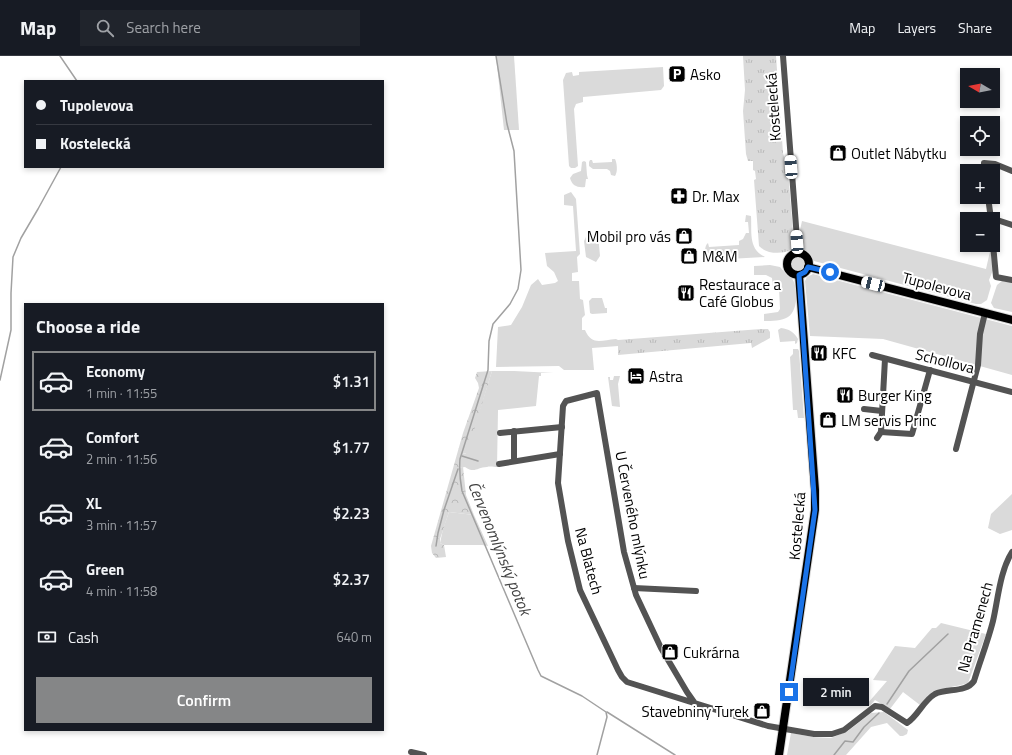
<!DOCTYPE html>
<html lang="en">
<head>
<meta charset="utf-8">
<style>
  :root { --surface:#171b24; --page:#20242c; --text:#f1f3f6; --muted:#9ea1a6; --line:#363941; --accent:#858687 }
  body { margin:0; font-family:"Titillium Web",sans-serif; background:var(--page); color:var(--text); height:100vh; display:flex; flex-direction:column; font-size:15px; white-space:nowrap }
  * { box-sizing:border-box; margin:0 }
  p { font-size:13px; color:var(--muted) }
  .icon { flex:none; width:22px; height:22px; fill:none; stroke:currentColor; stroke-width:2; stroke-linecap:round; stroke-linejoin:round }
  .map { position:relative; flex:1; overflow:hidden }
  .drawer { position:absolute; left:24px; top:247px; width:360px; height:428px; display:flex; flex-direction:column; background:var(--surface); border-radius:0px; box-shadow:0 2px 6px #0003 }
  .drawer>* { flex:none }
  .top-card { position:absolute; left:24px; top:24px; width:360px; height:88px; border-radius:0px; box-shadow:0 2px 6px #0003; display:grid; align-content:center; height:88px; padding:0 12px; background:var(--surface) }
  .needle { width:26px; rotate:280deg }
  .buttons { position:absolute; left:960px; top:12px; display:grid; gap:8px }
  .buttons a { display:grid; place-items:center; width:40px; height:40px; border-radius:0px; background:var(--surface); box-shadow:0 2px 6px #0003; font-size:20px }
  .end { position:absolute; width:18px; height:18px; margin:-9px; border:5px solid #1a73e8; background:#fff; box-shadow:0 0 0 2px #fff }
  .from { border-radius:50% }
  .bubble { position:absolute; height:28px; border-radius:0px; background:var(--surface); box-shadow:0 2px 6px #0003; font-size:13px; font-weight:600; line-height:28px; text-align:center }
  .car { position:absolute; width:12px; height:24px; margin:-12px -6px; border-radius:5px; box-shadow:0 0 3px 1px #0007; background:linear-gradient(#fff 24%,#345 0 40%,#fff 0 76%,#345 0 86%,#fff 0) }
  .top-card b { display:flex; align-items:center; gap:14px; height:38px; font-size:15px }
  .top-card b+b { border-top:1px solid var(--line) }
  .top-card i { width:10px; height:10px; background:var(--text) }
  ul { padding:0; list-style:none }
  li { display:flex; align-items:center; gap:12px; height:60px; margin:0 8px 6px; padding:0 4px; border:2px solid transparent; border-radius:0px }
  li div { flex:1 }
  li b { display:block; font-size:15px }
  li em { font-style:normal; font-weight:600 }
  li.on { border-color:var(--accent) }
  li>.icon { width:36px; height:36px; stroke-width:1.5 }
  h2 { padding:0 12px; font-size:18px; line-height:48px }
  .pay { display:flex; align-items:center; gap:10px; height:44px; padding:0 12px; font-size:15px }
  .pay p { margin-inline-start:auto }
  .action { display:flex; gap:8px; margin-top:auto; padding:8px 12px }
  .action a { flex:1; height:46px; border-radius:0px; background:var(--accent); color:#fff; font-size:16px; font-weight:600; line-height:46px; text-align:center }
  header { display:flex; align-items:center; gap:24px; box-sizing:border-box; height:56px; padding:0 20px; background:var(--surface); border-bottom:1px solid var(--line) }
  header strong { font-size:19px }
  nav { display:flex; gap:22px; margin-inline-start:auto; font-size:14px }
  .search { width:280px; height:36px; background:var(--page); display:flex; align-items:center; gap:10px; box-sizing:border-box; padding:0 14px; border-radius:0px; color:var(--muted); font-size:15px }
  .map>svg:first-child { display:block }
</style>
</head>
<body>
<header>
<strong>Map</strong>
<div class="search"><svg class="icon" aria-label="search" viewBox="0 0 24 24"><circle cx="10" cy="10" r="6"/><path d="M15 15l6 6"/></svg>Search here</div>
<nav><a>Map</a><a>Layers</a><a>Share</a></nav>
</header>
<div class="map">
<svg width="1012" height="699" viewBox="0 0 1012 699">
  <defs>
    <pattern id="forest-crowns" width="20" height="18" patternUnits="userSpaceOnUse"><rect width="20" height="18" fill="#dadada"/><path d="M2 6a3 3 0 1 1 6 0M12 15a3 3 0 1 1 6 0" fill="none" stroke="#b9b9b9"/></pattern>
    <pattern id="park-tufts" width="24" height="20" patternUnits="userSpaceOnUse"><rect width="24" height="20" fill="#dadada"/><path d="M3 7l-1-3M5 7V3M7 7l1-3M15 17l-1-3M17 17v-4M19 17l1-3" fill="none" stroke="#b9b9b9"/></pattern>
  </defs>
  <rect width="100%" height="100%" fill="#fff"/>
  <g fill="#dadada">
    <path d="M496 0H514L519 74H504Z"/>
    <path d="M663 11 664 30 661 34 583 41V46L576 48 574 53 578 110 575 112H571L569 110 563 24 566 17 572 16 573 20 579 19V16Z"/>
    <path d="M612 103H615C617 107 618 116 615 120L611 119 610 115 607 113H593L589 110V106L590 104H592L593 107 612 106Z"/>
    <path d="M584 105 586 106 587 119 588 123H586L585 131C578 132 572 130 570 122L573 118 581 115 582 106Z"/>
    <path d="M571 136 576 143 580 198 577 201 578 216 572 217V225H579L580 243 583 244 585 259 582 262V274H585C592 290 601 284 616 283L618 284V290L592 292 594 314H564L559 310 496 311 498 271 511 269 522 251 531 229 538 223 542 229 555 227 558 225 554 216 547 210 545 197 576 195 573 150 564 149V139Z"/>
    <path d="M746 159 751 160C752 176 748 193 765 201L711 204C705 202 703 191 708 187L709 191 739 189V185L743 183 746 177H749L748 166H745Z"/>
    <path d="M802 165 986 213 991 191 993 214 989 224 991 230 987 244 981 248H976L814 205 808 197 802 193 800 188V174Z"/>
    <path d="M598 178 600 200 596 206 586 201 584 185 587 179Z"/>
    <circle cx="798" cy="208" r="8"/>
    <path d="M770 209 780 211 787 219H789C799 227 799 254 788 261 782 265 772 265 764 265V258L778 256 780 253 779 232H773L772 222 766 219H754V210Z"/>
    <path d="M813 218 1012 270V319L883 283 810 280 805 225 807 221Z"/>
    <path d="M1002 225 1012 226V256L994 252 991 247 997 229Z"/>
    <path d="M592 242H602L605 252H607V257L592 258 590 257 589 245Z"/>
    <path d="M781 272C789 273 794 276 798 283L797 287 795 288V285L780 286 778 274Z"/>
    <path d="M793 293H798L799 295 804 362H798L797 354H793L790 301 793 298Z"/>
    <path d="M492 315H514L554 317H541V320H539L536 350 498 354 497 411C494 411 490 410 487 411 477 411 475 418 465 411L459 412 462 397 466 398Z"/>
    <path d="M614 320H620L618 328 620 351 612 350 608 321H610V324H613Z"/>
    <path d="M1012 438V474L1000 478 988 472 991 458Z"/>
    <path d="M449 456 474 459 488 490 482 489H444L440 487 443 473Z"/>
    <path d="M941 567 986 578 968 627C945 634 937 629 920 649L903 636 890 653 875 644 870 650 868 647 887 625 873 624 895 590 915 592 932 572H936Z"/>
    <path d="M884 656 908 674 907 678 903 680H900L887 667 871 671 846 699H787L791 677 813 681 831 682 848 675 871 657Z"/>
  </g>
  <path fill="url(#forest-crowns)" d="M492 315 467 398 462 397 459 412 463 411 466 439 474 459 449 456 440 483V487L444 489 446 501 436 502 432 497 431 490 463 377 479 332 478 327 475 322 477 316Z"/>
  <g fill="url(#park-tufts)">
    <path d="M743 0H776L783 97 788 115 794 187 792 193C783 199 766 198 759 190L754 124 756 123 755 115 753 114V105H748L746 98 743 55 745 34Z"/>
    <path d="M761 273H768L770 276V282L752 292 751 287 618 299V284Z"/>
  </g>
  <g fill="none" stroke-linecap="round" stroke-linejoin="round">
    <g stroke="#a1a1a1" stroke-width="1.5">
      <path d="M60 0 77 25"/>
      <path d="M496 0 507 68 514 95 521 214 518 233 510 248 493 268 489 285 488 314 460 403C459 415 460 424 462 435L538 614 541 620 582 640 606 656 607 661 597 699"/>
      <path d="M0 324 11 274V237L13 201 21 182 38 153 61 111"/>
      <path d="M462 400 478 405"/>
      <path d="M436 490 438 477 444 454 458 413"/>
      <path d="M887 648 909 615 948 578"/>
      <path d="M607 656 675 699"/>
      <path d="M834 699 845 685 853 686 864 671 879 657"/>
    </g>
    <g stroke="#dbdbdb" stroke-width="10">
      <g id="major">
        <circle cx="798" cy="208" r="11"/>
        <path d="M808 211 1012 264"/>
        <path d="M779 699 815 454V434L799 219"/>
      </g>
    </g>
    <g stroke="#535353" stroke-width="6">
      <path d="M783 0 798 196"/>
      <path d="M984 115V107L995 108 1012 115"/>
      <path d="M988 141 991 163"/>
      <path d="M991 162 1012 169"/>
      <path d="M993 188 996 221 1012 224"/>
      <path d="M872 299 1012 336"/>
      <path d="M864 353 882 355"/>
      <path d="M881 376 912 378 930 314"/>
      <path d="M500 377 562 371"/>
      <path d="M877 382 881 376 885 303"/>
      <path d="M956 393 978 309 980 278 985 257"/>
      <path d="M514 405V375"/>
      <path d="M499 408 560 398"/>
      <path d="M634 532 696 535"/>
      <path d="M694 646 687 636 661 592 636 539 624 496 597 337 566 345 563 350 558 427 568 485 580 534 618 614 622 621 627 626 768 670 814 678H832L844 674 875 650 882 651 907 667C918 660 923 645 935 638 947 632 966 637 974 625 980 605 988 585 993 565 998 543 1000 515 1012 496"/>
      <path d="M411 696 424 699"/>
    </g>
    <use href="#major" stroke="#000" stroke-width="8"/>
  </g>
  <g fill="none" stroke-linecap="round" stroke-linejoin="round">
    <path stroke="#1a73e8" stroke-width="5" d="M789 636 815 454 799 219 805 216 808 211 830 216"/>
  </g>
  <defs>
    <g id="parking-square" transform="scale(0.9)"><rect x="-9" y="-9" width="18" height="18" rx="4" fill="#000" stroke="#fff"/><path d="M-3.5-5.5H1a3.5 3.5 0 0 1 0 7H-1V5.5H-3.5ZM-1-3.4V-.6H.8a1.4 1.4 0 0 0 0-2.8Z" fill="#fff"/></g>
    <g id="shop-square" transform="scale(0.9)"><rect x="-9" y="-9" width="18" height="18" rx="4" fill="#000" stroke="#fff"/><path d="M-5-2.5h2.3a2.7 3.5 0 0 1 5.4 0H5L5.5 6h-11ZM-1.5-2.5h3a1.5 2.3 0 0 0-3 0Z" fill="#fff"/></g>
    <g id="pharmacy-square" transform="scale(0.9)"><rect x="-9" y="-9" width="18" height="18" rx="4" fill="#000" stroke="#fff"/><path d="M-2-6h4v4h4v4h-4v4h-4v-4h-4v-4h4Z" fill="#fff"/></g>
    <g id="restaurant-square" transform="scale(0.9)"><rect x="-9" y="-9" width="18" height="18" rx="4" fill="#000" stroke="#fff"/><path d="M-5-6h1v4h1v-4h1v4h1v-4h1v5L-1.5 .5V6h-2V.5L-5-1ZM5-6V6H3V1.5H1.5Q1.5-4 5-6Z" fill="#fff"/></g>
    <g id="hotel-square" transform="scale(0.9)"><rect x="-9" y="-9" width="18" height="18" rx="4" fill="#000" stroke="#fff"/><path d="M-6-4.5h1.5V1H6V5H4.5V3h-9V5H-6ZM-4 0a1.8 1.8 0 1 1 3.6 0ZM.5 0V-2.5h3Q6-2.5 6 0Z" fill="#fff"/></g>
  </defs>
  <g fill-rule="evenodd">
    <use href="#parking-square" x="677" y="18"/>
    <use href="#shop-square" x="838" y="97"/>
    <use href="#pharmacy-square" x="679" y="140"/>
    <use href="#shop-square" x="684" y="180"/>
    <use href="#shop-square" x="689" y="200"/>
    <use href="#restaurant-square" x="686" y="237"/>
    <use href="#restaurant-square" x="819" y="297"/>
    <use href="#hotel-square" x="636" y="320"/>
    <use href="#restaurant-square" x="845" y="339"/>
    <use href="#shop-square" x="828" y="364"/>
    <use href="#shop-square" x="670" y="596"/>
    <use href="#shop-square" x="762" y="655"/>
  </g>
  <g text-anchor="middle" dominant-baseline="central" stroke-width="4" stroke-linejoin="round" paint-order="stroke">
    <g font-size="15" fill="#000" stroke="#fff" text-anchor="start">
      <text x="690" y="18">Asko</text>
      <text x="851" y="97">Outlet Nábytku</text>
      <text x="692" y="140">Dr. Max</text>
      <text x="671" y="180" text-anchor="end">Mobil pro vás</text>
      <text x="702" y="200">M&amp;M</text>
      <text x="699" y="228">Restaurace a<tspan x="699" dy="17">Café Globus</tspan></text>
      <text x="832" y="297">KFC</text>
      <text x="649" y="320">Astra</text>
      <text x="858" y="339">Burger King</text>
      <text x="841" y="364">LM servis Princ</text>
      <text x="683" y="596">Cukrárna</text>
      <text x="749" y="655" text-anchor="end">Stavebniny Turek</text>
    </g>
    <g font-size="15" fill="#000" stroke="#fff">
      <text transform="translate(773 51) rotate(-94)">Kostelecká</text>
      <text transform="translate(937 230) rotate(15)">Tupolevova</text>
      <text transform="translate(945 305) rotate(14)">Schollova</text>
      <text transform="translate(633 459) rotate(79)">U Červeného mlýnku</text>
      <text transform="translate(797 470) rotate(-85)">Kostelecká</text>
      <text transform="translate(589 505) rotate(75)">Na Blatech</text>
      <text transform="translate(975 571) rotate(-74)">Na Pramenech</text>
    </g>
    <g font-size="16" font-style="italic" fill="#424242" stroke="#fff">
      <text transform="translate(500 492) rotate(68)">Červenomlýnský potok</text>
    </g>
  </g>
</svg>
<div class="buttons">
<a><svg class="needle" viewBox="-14 -14 28 28"><path d="M0-13l5 13h-10z" fill="#e53935"/><path d="M0 13l5-13h-10z" fill="#9ea1a6"/></svg></a>
<a><svg class="icon" aria-label="locate" viewBox="0 0 24 24"><circle cx="12" cy="12" r="6"/><path d="M12 2v4M12 18v4M2 12h4M18 12h4"/></svg></a>
<a>+</a>
<a>−</a>
</div>
<i class="end from" style="left:830px;top:216px"></i>
<i class="end" style="left:789px;top:636px"></i>
<div class="bubble" style="left:803px;top:622px;width:66px">2 min</div>
<i class="car" style="left:791px;top:111px;rotate:356deg"></i>
<i class="car" style="left:797px;top:186px;rotate:356deg"></i>
<i class="car" style="left:873px;top:228px;rotate:285deg"></i>
<div class="top-card">
<b><i class="from"></i>Tupolevova</b>
<b><i></i>Kostelecká</b>
</div>
<section class="drawer">
<h2>Choose a ride</h2>
<ul>
<li class="on"><svg class="icon" aria-label="car" viewBox="0 0 24 24"><path d="M5 17H2v-5l4-1 3-4h7l3 4 3 1v5h-3M9 17h6M6 11h13"/><circle cx="7" cy="17" r="2"/><circle cx="17" cy="17" r="2"/></svg><div><b>Economy</b><p>1 min · 11:55</p></div><em>$1.31</em></li>
<li><svg class="icon" aria-label="car" viewBox="0 0 24 24"><path d="M5 17H2v-5l4-1 3-4h7l3 4 3 1v5h-3M9 17h6M6 11h13"/><circle cx="7" cy="17" r="2"/><circle cx="17" cy="17" r="2"/></svg><div><b>Comfort</b><p>2 min · 11:56</p></div><em>$1.77</em></li>
<li><svg class="icon" aria-label="car" viewBox="0 0 24 24"><path d="M5 17H2v-5l4-1 3-4h7l3 4 3 1v5h-3M9 17h6M6 11h13"/><circle cx="7" cy="17" r="2"/><circle cx="17" cy="17" r="2"/></svg><div><b>XL</b><p>3 min · 11:57</p></div><em>$2.23</em></li>
<li><svg class="icon" aria-label="car" viewBox="0 0 24 24"><path d="M5 17H2v-5l4-1 3-4h7l3 4 3 1v5h-3M9 17h6M6 11h13"/><circle cx="7" cy="17" r="2"/><circle cx="17" cy="17" r="2"/></svg><div><b>Green</b><p>4 min · 11:58</p></div><em>$2.37</em></li>
</ul>
<div class="pay"><svg class="icon" aria-label="cash" viewBox="0 0 24 24"><path d="M3 7h18v10H3z"/><circle cx="12" cy="12" r="2"/></svg>Cash<p>640 m</p></div>
<div class="action"><a>Confirm</a></div>
</section>
</div>
</body>
</html>
